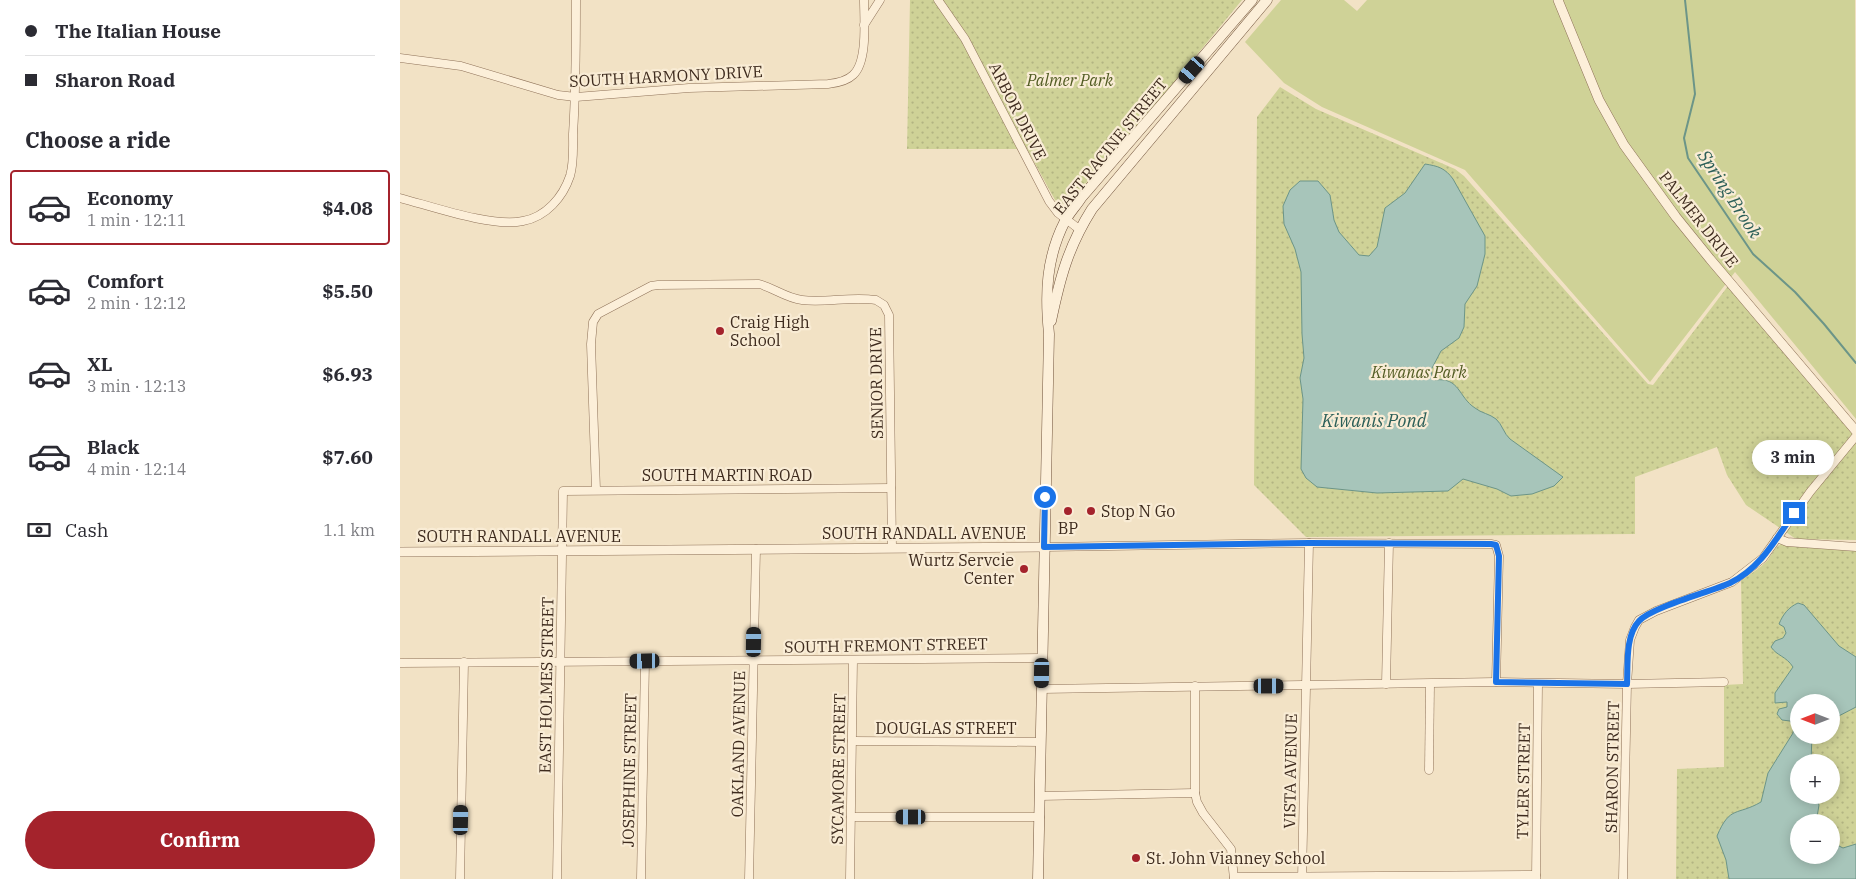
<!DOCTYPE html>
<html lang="en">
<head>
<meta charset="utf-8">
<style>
  :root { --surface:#fff; --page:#f7f7f7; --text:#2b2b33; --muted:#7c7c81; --line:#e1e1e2; --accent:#a4232c }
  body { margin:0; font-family:"IBM Plex Serif",serif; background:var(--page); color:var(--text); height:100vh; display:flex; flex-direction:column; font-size:19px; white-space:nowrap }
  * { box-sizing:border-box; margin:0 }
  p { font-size:16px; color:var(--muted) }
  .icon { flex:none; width:28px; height:28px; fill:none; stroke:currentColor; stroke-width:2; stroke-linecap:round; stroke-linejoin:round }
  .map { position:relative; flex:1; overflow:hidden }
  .drawer { display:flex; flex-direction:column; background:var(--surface); width:400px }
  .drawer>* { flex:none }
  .top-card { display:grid; align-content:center; height:110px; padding:0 25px; background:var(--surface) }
  .needle { width:32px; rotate:270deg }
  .buttons { position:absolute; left:1390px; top:694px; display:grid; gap:10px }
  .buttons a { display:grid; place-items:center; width:50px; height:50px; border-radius:50%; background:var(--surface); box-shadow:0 2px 12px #0003; font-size:25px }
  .end { position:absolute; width:22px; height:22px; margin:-11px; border:6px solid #1a73e8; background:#fff; box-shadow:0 0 0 2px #fff }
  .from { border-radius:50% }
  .bubble { position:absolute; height:35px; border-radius:18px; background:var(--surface); box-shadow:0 2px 12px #0003; font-size:16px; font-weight:700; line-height:35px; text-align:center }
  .car { position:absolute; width:15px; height:30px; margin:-15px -8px; border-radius:6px; box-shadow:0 0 4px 1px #0007; background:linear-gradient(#222 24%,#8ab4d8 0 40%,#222 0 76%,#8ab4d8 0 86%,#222 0) }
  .top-card b { display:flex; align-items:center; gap:18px; height:48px; font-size:19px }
  .top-card b+b { border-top:1px solid var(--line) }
  .top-card i { width:12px; height:12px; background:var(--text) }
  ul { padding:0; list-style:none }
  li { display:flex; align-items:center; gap:15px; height:75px; margin:0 10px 8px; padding:0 15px; border:2px solid transparent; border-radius:5px }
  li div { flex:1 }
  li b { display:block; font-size:19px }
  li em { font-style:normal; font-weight:700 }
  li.selected { border-color:var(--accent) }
  li>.icon { width:45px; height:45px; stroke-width:1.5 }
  h2 { padding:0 25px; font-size:22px; line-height:60px }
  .pay { display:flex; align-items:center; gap:12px; height:55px; padding:0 25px; font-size:19px }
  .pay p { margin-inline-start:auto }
  .cta { display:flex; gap:10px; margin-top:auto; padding:10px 25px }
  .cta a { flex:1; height:58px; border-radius:30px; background:var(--accent); color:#fff; font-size:20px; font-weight:700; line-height:58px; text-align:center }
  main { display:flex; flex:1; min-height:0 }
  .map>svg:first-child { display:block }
</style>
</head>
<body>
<main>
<section class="drawer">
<div class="top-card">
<b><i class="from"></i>The Italian House</b>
<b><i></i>Sharon Road</b>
</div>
<h2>Choose a ride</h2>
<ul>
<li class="selected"><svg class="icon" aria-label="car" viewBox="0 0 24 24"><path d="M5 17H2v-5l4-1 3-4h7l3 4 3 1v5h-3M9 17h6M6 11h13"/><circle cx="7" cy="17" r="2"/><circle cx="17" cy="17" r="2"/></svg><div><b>Economy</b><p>1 min · 12:11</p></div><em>$4.08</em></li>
<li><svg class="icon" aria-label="car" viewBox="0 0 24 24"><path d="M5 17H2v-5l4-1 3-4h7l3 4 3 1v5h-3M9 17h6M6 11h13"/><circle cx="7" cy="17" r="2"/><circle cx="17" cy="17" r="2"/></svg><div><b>Comfort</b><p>2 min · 12:12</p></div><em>$5.50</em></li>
<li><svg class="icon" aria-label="car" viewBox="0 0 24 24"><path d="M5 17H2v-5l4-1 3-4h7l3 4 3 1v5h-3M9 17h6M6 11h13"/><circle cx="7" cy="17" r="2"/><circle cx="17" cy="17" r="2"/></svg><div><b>XL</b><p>3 min · 12:13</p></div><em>$6.93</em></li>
<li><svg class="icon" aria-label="car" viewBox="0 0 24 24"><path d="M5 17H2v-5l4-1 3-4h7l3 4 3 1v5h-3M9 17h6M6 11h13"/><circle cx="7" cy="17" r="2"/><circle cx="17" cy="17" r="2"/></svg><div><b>Black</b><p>4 min · 12:14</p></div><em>$7.60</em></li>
</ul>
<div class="pay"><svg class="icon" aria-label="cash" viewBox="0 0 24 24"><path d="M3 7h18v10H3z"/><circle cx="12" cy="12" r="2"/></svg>Cash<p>1.1 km</p></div>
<div class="cta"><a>Confirm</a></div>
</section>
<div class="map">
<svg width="1456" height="879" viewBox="0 0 1456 879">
  <defs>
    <pattern id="park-dots" width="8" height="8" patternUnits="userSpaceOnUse" patternTransform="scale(1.25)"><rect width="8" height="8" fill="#cfd297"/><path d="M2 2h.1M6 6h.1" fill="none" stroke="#b3b482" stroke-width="1.8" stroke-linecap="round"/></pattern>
  </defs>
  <rect width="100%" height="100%" fill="#f2e2c5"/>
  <path fill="#cfd297" d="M881 0H944L957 11 967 0H1455L1456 419 1335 272 1250 382 1065 170 922 107 884 83 845 42Z"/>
  <g fill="url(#park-dots)" fill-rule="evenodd">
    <path d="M510 0H842L729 137 670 200 663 204 655 200 627 149H507Z"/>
    <path d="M880 87 916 109 1055 169 1064 176 1248 384 1253 385 1328 286 1456 438V540L1396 539 1346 505 1327 475 1317 447 1235 477V534L906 537 854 485 857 117Z"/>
    <path d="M1381 544 1456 550V879H1276L1277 769 1324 767V685L1343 684 1341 581C1350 574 1360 568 1368 560 1372 554 1375 547 1381 544ZM1399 702H1431V735H1399ZM1399 762H1431V795H1399ZM1399 822H1431V855H1399Z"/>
  </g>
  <g fill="#a7c5ba" stroke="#6c9588">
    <path d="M1025 164C1038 166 1045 168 1053 179L1085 236V254L1077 286 1065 304 1064 327 1059 338 1041 351 1031 370 1032 376 1035 380C1060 377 1058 397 1075 408 1081 413 1090 414 1096 419 1102 424 1104 434 1110 439L1163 477 1154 486 1132 494 1111 496 1097 489 1063 479 1048 491 977 493 917 487 906 478 901 469 903 399 900 378 904 358 902 334 901 272 895 249 884 224 883 206 890 190 900 181H918L930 195 934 220 939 232 959 255 969 256 977 247 985 208 1005 193Z"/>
    <path d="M1398 603 1404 605 1439 646 1456 657V707L1431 720V702H1399V735H1412L1411 762H1399V795H1415L1419 805 1417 817 1419 822H1399V855H1431V842L1443 848 1456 844V879H1329L1326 860 1317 836C1330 805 1337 816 1361 802L1368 773 1393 733 1394 726 1390 721 1382 720 1377 714 1379 709 1387 707V702L1375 703V693L1393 667C1386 656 1377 656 1371 647L1375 641 1383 638 1386 633 1384 627 1379 624C1383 614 1389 607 1398 603Z"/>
  </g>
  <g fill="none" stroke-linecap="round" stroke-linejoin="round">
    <path stroke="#6c9588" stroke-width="2" d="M1285 0 1295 94 1284 138 1288 158 1353 254 1395 292 1424 324 1456 363"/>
    <g stroke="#8f7259" stroke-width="9">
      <g id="minor">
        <path d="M538 0 565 39 649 201 658 213 679 229"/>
        <path d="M464 25 480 0"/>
        <path d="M0 58 61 66 158 95 176 97 289 88 428 84C437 83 447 81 453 75 468 62 464 19 464 0"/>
        <path d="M0 198C31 206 93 228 123 221 146 217 163 197 170 176 174 163 173 147 173 134 176 89 176 45 176 0"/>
        <path d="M196 490 191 344 193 322 198 314 251 286 258 285 359 284C374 288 386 298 402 300 426 303 452 296 476 300L484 305 489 315 492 548"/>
        <path d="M1377 538 1387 542 1456 547"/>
        <path d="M644 547 909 543 1091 544 1096 545 1099 556 1096 682"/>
        <path d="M0 663 642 658"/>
        <path d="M986 684 989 543"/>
        <path d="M795 686V793L797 802 803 813 831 849 834 879"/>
        <path d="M641 689 1096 682 1227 684 1324 682"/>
        <path d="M452 741 640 742"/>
        <path d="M1029 770 1030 684"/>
        <path d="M640 796 795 793"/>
        <path d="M451 817H640"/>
        <path d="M834 877 1136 875"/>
        <path d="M60 879 64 662"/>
        <path d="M157 879 163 491 491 488"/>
        <path d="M241 879 245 661"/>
        <path d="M349 879 356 549"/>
        <path d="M450 879 453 660"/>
        <path d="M902 879 909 543"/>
        <path d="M1136 879 1138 684"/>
        <path d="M1223 879 1227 684 1230 640 1235 627 1239 620 1256 611 1332 582 1363 558 1410 492 1456 436"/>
      </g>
    </g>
    <g stroke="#8f7259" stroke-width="10">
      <g id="tertiary">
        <path d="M1158 0 1199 100 1224 145 1276 217 1310 259 1456 431"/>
        <path d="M0 552 644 547"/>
      </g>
    </g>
    <g stroke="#71533c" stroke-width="11">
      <g id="secondary">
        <path d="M651 321C660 278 668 247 692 209L867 0"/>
        <path d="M638 879 649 334C645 294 646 258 665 221 669 213 676 206 681 198L852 0"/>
      </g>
    </g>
    <use href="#minor" stroke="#fcefd9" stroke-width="8"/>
    <use href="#tertiary" stroke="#fcefd9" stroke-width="9"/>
    <use href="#secondary" stroke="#fcefd9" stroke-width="10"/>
  </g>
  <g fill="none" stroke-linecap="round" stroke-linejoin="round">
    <path stroke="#1a73e8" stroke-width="6" d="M645 497 644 547 909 543 1091 544 1096 545 1099 556 1096 682 1227 684C1228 665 1225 636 1239 621 1252 607 1310 592 1330 583 1360 569 1376 539 1394 513"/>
  </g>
  <g fill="#a4232c" stroke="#f9ecd5" stroke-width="2">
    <circle cx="320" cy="331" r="5"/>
    <circle cx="668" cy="511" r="5"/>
    <circle cx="691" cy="511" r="5"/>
    <circle cx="624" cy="569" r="5"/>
    <circle cx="736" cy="858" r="5"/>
  </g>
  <g text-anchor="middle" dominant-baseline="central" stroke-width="4.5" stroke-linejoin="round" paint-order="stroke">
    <g font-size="16" fill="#3e2b1e" stroke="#f9ecd5">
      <text transform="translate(266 76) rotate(-3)">SOUTH HARMONY DRIVE</text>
      <text transform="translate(618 111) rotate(63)">ARBOR DRIVE</text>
      <text transform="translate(710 146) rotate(-51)">EAST RACINE STREET</text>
      <text transform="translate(1299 219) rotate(52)">PALMER DRIVE</text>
      <text transform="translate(476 383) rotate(-91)">SENIOR DRIVE</text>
      <text x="327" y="475">SOUTH MARTIN ROAD</text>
      <text x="524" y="533">SOUTH RANDALL AVENUE</text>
      <text x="119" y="536">SOUTH RANDALL AVENUE</text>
      <text transform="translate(486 645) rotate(-1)">SOUTH FREMONT STREET</text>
      <text transform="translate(146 685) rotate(-89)">EAST HOLMES STREET</text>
      <text x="546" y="728">DOUGLAS STREET</text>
      <text transform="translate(338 744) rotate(-89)">OAKLAND AVENUE</text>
      <text transform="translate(1212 767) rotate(-89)">SHARON STREET</text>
      <text transform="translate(438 769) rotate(-89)">SYCAMORE STREET</text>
      <text transform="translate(229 770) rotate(-89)">JOSEPHINE STREET</text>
      <text transform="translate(890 771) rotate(-89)">VISTA AVENUE</text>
      <text transform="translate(1123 781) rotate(-89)">TYLER STREET</text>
    </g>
    <g font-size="16" font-style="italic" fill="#525c23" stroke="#f9ecd5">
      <text x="670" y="80">Palmer Park</text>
      <text x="1019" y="372">Kiwanas Park</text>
    </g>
    <g font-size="16" fill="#3e2b1e" stroke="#f9ecd5" text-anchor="start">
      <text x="330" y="322">Craig High<tspan x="330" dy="18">School</tspan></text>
      <text x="701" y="511">Stop N Go</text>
      <text x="668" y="528" text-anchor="middle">BP</text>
      <text x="614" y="560" text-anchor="end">Wurtz Servcie<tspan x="614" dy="18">Center</tspan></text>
      <text x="746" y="858">St. John Vianney School</text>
    </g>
    <g font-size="18" font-style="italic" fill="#2c5f58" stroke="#f9ecd5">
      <text transform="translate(1330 194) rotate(57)">Spring Brook</text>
      <text x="974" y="420">Kiwanis Pond</text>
    </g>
  </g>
</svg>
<div class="buttons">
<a><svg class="needle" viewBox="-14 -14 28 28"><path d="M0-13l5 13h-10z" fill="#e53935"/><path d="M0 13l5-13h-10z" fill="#7c7c81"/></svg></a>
<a>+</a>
<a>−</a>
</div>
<i class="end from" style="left:645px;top:497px"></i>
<i class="end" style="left:1394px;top:513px"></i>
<div class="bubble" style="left:1352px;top:440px;width:82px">3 min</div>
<i class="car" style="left:792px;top:70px;rotate:221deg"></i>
<i class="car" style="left:354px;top:642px;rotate:1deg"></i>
<i class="car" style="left:245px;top:661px;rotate:269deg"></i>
<i class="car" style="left:642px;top:673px;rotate:181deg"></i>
<i class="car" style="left:869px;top:686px;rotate:90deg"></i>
<i class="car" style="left:511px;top:817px;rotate:270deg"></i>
<i class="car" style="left:61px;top:820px;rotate:1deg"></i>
</div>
</main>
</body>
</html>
